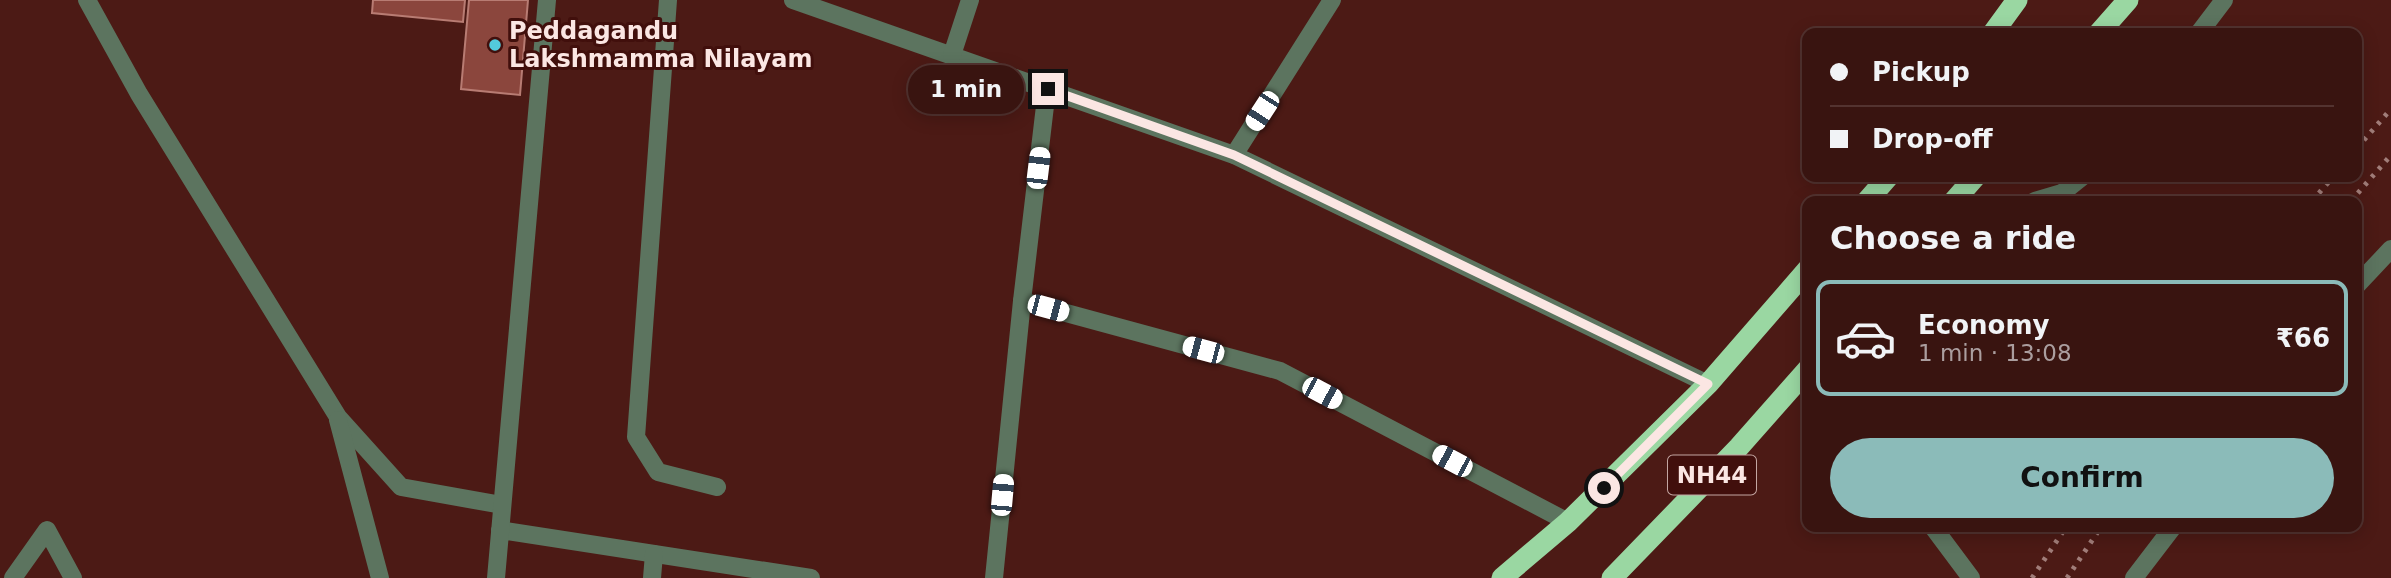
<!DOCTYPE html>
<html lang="en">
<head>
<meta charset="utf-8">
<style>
  :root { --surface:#391410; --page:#401d19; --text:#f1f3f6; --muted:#ab9e9f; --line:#533330; --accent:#8bbbb9 }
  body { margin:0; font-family:"DejaVu Sans",sans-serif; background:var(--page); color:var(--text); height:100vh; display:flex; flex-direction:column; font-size:26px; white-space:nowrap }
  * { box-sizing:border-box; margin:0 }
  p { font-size:23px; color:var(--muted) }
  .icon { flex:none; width:38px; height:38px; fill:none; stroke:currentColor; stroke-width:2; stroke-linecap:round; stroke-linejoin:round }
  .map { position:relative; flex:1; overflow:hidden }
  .drawer { position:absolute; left:1802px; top:196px; width:560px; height:336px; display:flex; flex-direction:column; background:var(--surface); border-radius:14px; box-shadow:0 4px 18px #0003,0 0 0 2px var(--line) }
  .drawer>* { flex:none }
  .banner { position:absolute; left:1802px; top:28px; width:560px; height:154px; border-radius:14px; box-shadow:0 4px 18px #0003,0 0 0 2px var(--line); display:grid; align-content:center; height:154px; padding:0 28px; background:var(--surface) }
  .end { position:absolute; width:32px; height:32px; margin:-16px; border:9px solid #fbe6e3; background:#111; box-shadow:0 0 0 4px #111 }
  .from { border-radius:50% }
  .bubble { position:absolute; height:49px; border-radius:24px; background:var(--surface); box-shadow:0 4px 18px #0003,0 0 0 2px var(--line); font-size:23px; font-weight:700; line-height:49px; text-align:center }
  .car { position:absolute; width:21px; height:42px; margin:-21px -10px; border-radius:9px; box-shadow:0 0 5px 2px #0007; background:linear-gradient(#fff 24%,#345 0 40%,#fff 0 76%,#345 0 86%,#fff 0) }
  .banner b { display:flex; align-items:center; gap:24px; height:66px; font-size:26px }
  .banner b+b { border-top:2px solid var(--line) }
  .banner i { width:18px; height:18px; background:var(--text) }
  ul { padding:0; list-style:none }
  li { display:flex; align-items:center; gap:21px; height:116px; margin:0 14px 10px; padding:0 14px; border:4px solid transparent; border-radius:14px }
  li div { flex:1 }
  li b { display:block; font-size:26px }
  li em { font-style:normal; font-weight:700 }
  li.current { border-color:var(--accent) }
  li>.icon { width:63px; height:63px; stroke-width:1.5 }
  h2 { padding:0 28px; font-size:32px; line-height:84px }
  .button { display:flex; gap:14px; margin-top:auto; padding:14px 28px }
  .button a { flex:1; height:80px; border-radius:42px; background:var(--accent); color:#111; font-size:28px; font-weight:700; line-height:80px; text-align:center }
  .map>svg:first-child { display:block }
</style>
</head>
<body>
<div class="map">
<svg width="2391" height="578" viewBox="0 0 2391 578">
  <rect width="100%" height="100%" fill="#4c1a15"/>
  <g fill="#8b463d" stroke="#b87c73" stroke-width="2">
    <path d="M373 0H465L463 22 372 13Z"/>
    <path d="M469 0H528L520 95 461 89Z"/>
  </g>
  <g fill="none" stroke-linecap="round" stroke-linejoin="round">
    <g stroke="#5c745f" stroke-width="18">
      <path d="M87 0 139 94 338 417 401 487 502 505"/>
      <path d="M668 0 636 437 658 472 717 487"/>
      <path d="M793 0 1234 155 1708 384"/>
      <path d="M2199 33 2224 0"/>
      <path d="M952 55 970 0"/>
      <path d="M1234 155 1332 0"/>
      <path d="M2035 201 2062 193 2082 177"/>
      <path d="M2357 285 2391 249"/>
      <path d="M1022 301 1280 371 1568 522"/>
      <path d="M338 420 380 578"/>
      <path d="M1933 527 1971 578"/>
      <path d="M500 530 811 578"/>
      <path d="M13 578 47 530 73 578"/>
      <path d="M496 578 547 0"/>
      <path d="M652 578 654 554"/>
      <path d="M994 578 1022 301 1047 89"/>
      <path d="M2134 578 2173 527"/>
    </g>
    <g stroke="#9ad7a2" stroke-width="21">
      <path d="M1993 33 2017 0"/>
      <path d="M2099 33 2128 0"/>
      <path d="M1867 201 1888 177"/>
      <path d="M1954 201 1975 177"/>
      <path d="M1502 578 1568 522 1708 384 1808 269"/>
      <path d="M1612 578 1739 447 1808 369"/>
    </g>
    <g stroke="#a17d79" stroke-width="5" stroke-dasharray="3.5 7" stroke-linecap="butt">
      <path d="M2357 148 2391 109"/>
      <path d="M2312 201 2333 177"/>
      <path d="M2351 201 2391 155"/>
      <path d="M2032 578 2066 527"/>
      <path d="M2067 578 2101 527"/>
    </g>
  </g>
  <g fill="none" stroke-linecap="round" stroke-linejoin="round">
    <path stroke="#fbe6e3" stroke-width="9" d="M1048 89 1234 155 1708 384 1604 488"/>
  </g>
  <circle fill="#53cbdc" stroke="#410f0c" stroke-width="2.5" cx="495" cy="45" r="7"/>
  <g text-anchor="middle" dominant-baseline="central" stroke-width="6" stroke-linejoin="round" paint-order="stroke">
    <rect fill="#410f0c" stroke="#c3a6a2" stroke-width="2" x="1668" y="455.5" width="88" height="39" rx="5"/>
    <g font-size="23" font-weight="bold" fill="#fbe6e3">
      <text x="1712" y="475">NH44</text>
    </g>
    <g font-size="24" font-weight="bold" fill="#fbe6e3" stroke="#410f0c" text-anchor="start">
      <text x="509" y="31">Peddagandu<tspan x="509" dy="28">Lakshmamma Nilayam</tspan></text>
    </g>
  </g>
</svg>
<i class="end from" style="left:1604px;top:488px"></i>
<i class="end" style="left:1048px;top:89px"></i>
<div class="bubble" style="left:908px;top:65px;width:116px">1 min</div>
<i class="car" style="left:1262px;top:111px;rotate:213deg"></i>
<i class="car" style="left:1038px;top:168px;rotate:7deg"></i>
<i class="car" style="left:1048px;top:308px;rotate:105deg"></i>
<i class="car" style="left:1203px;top:350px;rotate:285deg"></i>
<i class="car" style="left:1322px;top:393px;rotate:118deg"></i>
<i class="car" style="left:1452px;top:461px;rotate:298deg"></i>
<i class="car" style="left:1002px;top:495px;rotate:5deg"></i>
<div class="banner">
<b><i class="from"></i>Pickup</b>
<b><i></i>Drop-off</b>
</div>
<section class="drawer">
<h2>Choose a ride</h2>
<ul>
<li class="current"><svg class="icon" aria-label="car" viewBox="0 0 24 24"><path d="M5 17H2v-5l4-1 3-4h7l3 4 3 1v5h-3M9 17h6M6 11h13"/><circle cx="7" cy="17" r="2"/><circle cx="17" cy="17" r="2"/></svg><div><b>Economy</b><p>1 min · 13:08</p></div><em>₹66</em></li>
</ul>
<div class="button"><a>Confirm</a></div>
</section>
</div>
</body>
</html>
